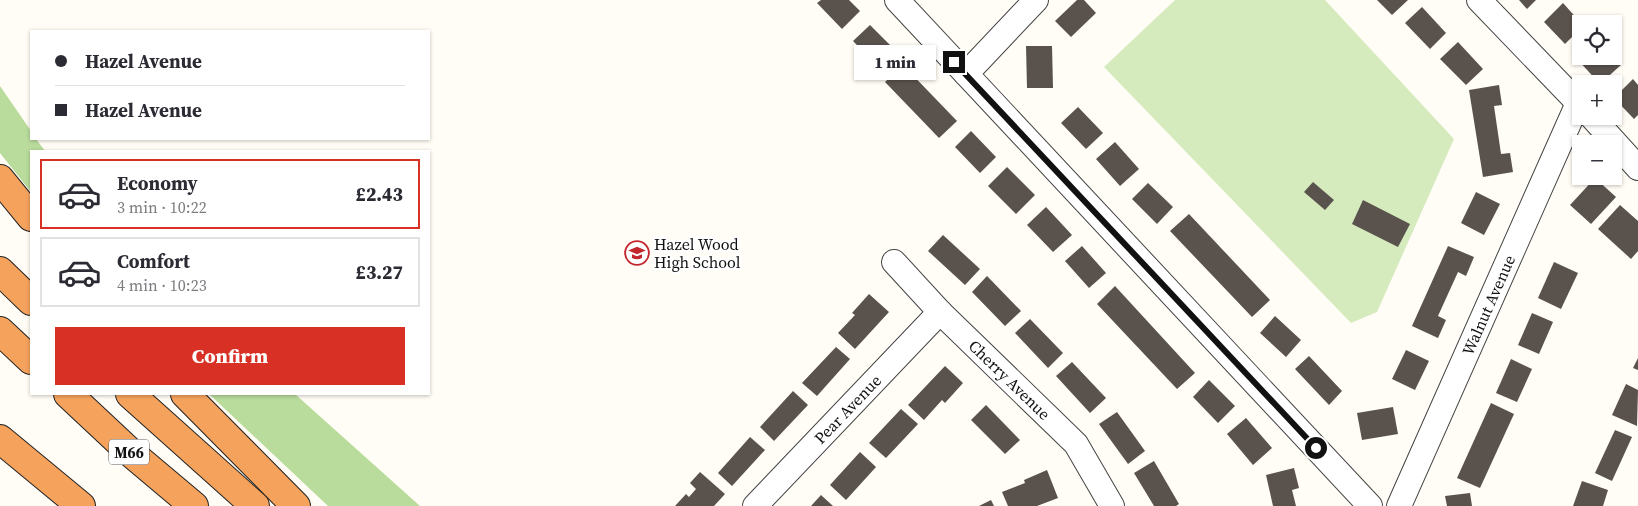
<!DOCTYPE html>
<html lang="en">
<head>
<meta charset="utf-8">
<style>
  :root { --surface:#fff; --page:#f7f7f7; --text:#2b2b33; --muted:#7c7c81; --line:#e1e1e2; --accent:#d93025 }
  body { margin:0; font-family:"Source Serif 4",serif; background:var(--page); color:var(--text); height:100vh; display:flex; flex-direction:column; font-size:19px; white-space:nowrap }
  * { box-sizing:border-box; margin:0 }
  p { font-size:16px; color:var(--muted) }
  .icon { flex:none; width:28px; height:28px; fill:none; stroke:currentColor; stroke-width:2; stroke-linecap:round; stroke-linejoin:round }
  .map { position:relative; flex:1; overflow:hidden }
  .drawer { position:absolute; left:30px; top:150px; width:400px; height:245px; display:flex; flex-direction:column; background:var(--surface); border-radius:0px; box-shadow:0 1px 4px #0004 }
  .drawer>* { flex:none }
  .hud { position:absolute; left:30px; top:30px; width:400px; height:110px; border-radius:0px; box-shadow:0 1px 4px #0004; display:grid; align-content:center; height:110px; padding:0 25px; background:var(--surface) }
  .fabs { position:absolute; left:1572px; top:15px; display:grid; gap:10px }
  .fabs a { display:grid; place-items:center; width:50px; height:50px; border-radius:0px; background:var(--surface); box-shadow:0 1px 4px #0004; font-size:25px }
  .end { position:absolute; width:22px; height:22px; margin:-11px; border:6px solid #111; background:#fff; box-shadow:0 0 0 2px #fff }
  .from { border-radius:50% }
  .bubble { position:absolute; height:35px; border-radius:0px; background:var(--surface); box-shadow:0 1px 4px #0004; font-size:16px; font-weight:800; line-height:35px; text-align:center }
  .hud b { display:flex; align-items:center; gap:18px; height:48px; font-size:19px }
  .hud b+b { border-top:1px solid var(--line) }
  .hud i { width:12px; height:12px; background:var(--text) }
  ul { padding:9px 0 0; list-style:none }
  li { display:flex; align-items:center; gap:15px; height:70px; margin:0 10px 8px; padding:0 15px; border:2px solid var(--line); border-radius:0px }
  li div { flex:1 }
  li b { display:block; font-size:19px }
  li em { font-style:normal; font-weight:800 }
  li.current { border-color:var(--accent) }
  li>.icon { width:45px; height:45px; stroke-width:1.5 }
  .primary-button { display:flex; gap:10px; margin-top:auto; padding:10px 25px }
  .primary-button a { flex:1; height:58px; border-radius:0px; background:var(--accent); color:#fff; font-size:20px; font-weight:800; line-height:58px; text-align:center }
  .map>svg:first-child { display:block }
</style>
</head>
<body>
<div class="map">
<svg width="1638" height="506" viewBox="0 0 1638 506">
  <rect width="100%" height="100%" fill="#fffdf5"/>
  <path fill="#d5ebbd" d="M1175 0H1325L1454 139 1377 312 1351 323 1104 67Z"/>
  <g fill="#b9dc9c">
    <path d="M0 86 31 131V139H36L45 151H31V192L0 153Z"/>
    <path d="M209 394H295L420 506H328Z"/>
  </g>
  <g fill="#5a524d">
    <path d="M821 0H849L860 11 842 29 817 3Z"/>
    <path d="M1077 0H1084L1096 13 1071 37 1055 21Z"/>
    <path d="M1377 0H1408L1392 15Z"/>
    <path d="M1519 0H1536L1527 9Z"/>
    <path d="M1563 3 1581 23V28L1565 44 1544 22Z"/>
    <path d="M1422 7 1446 33 1430 49 1405 23Z"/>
    <path d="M870 25 895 50 878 67 853 41Z"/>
    <path d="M1458 42 1483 69 1466 85 1440 59Z"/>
    <path d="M1026 46H1052L1053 88H1027Z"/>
    <path d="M1581 54V56H1614L1622 64 1600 84 1577 59Z"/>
    <path d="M903 65 957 121 939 138 885 82Z"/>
    <path d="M1633 79 1638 85V115L1634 119 1614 98Z"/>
    <path d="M1499 85 1502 105 1494 106 1501 154 1510 153 1513 172 1483 177 1469 90Z"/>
    <path d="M1078 107 1103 133 1086 149 1061 123Z"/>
    <path d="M971 131 996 157 980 173 955 147Z"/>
    <path d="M1115 142 1139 169 1120 186 1096 159Z"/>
    <path d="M1007 167 1035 195 1016 214 988 186Z"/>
    <path d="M1595 178 1616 197 1591 224 1570 205Z"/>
    <path d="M1313 182 1334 200 1325 210 1304 192Z"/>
    <path d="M1148 183 1173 207 1157 224 1132 199Z"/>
    <path d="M1476 192 1500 204 1484 235 1461 223Z"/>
    <path d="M1363 200 1410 224 1398 247 1352 224Z"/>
    <path d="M1620 205 1638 221V251L1631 259 1598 229Z"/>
    <path d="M1046 207 1072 235 1053 252 1027 225Z"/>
    <path d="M1189 214 1270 300 1252 317 1170 231Z"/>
    <path d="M943 235 980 269 965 285 928 251Z"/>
    <path d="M1082 246 1106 273 1089 288 1065 261Z"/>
    <path d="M1448 246 1474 257 1466 276 1458 272 1438 316 1446 320 1438 338 1412 326Z"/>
    <path d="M1554 262 1578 273 1561 309 1538 298Z"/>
    <path d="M987 276 1021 311 1005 326 972 292Z"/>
    <path d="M1115 286 1195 373 1177 389 1097 304Z"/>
    <path d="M869 294 889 312 855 349 838 333 855 315 852 313Z"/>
    <path d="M1532 313 1553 322 1539 354 1518 345Z"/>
    <path d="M1275 316 1301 340 1286 357 1260 333Z"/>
    <path d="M1030 319 1063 353 1048 368 1015 333Z"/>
    <path d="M836 347 850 359 817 396 802 383Z"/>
    <path d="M1406 350 1429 361 1415 390 1392 379Z"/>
    <path d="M1309 356 1342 391 1329 405 1295 369Z"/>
    <path d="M1638 358V370L1633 368Z"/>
    <path d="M1511 359 1532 369 1517 402 1496 393Z"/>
    <path d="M1072 362 1106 398 1090 413 1056 376Z"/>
    <path d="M945 366 963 383 945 403 942 400 924 420 908 405Z"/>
    <path d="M1209 380 1235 406 1218 423 1193 397Z"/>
    <path d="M1626 384 1638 390 1637 426 1612 415Z"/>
    <path d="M793 391 808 405 774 441 760 427Z"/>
    <path d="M1491 403 1514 414 1480 488 1457 478Z"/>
    <path d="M986 405 1020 440 1005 454 971 420Z"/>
    <path d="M1393 407 1398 434 1362 440 1357 413Z"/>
    <path d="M901 409 918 424 886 458 869 443Z"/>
    <path d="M1117 412 1145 451 1128 464 1099 424Z"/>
    <path d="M1246 418 1272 448 1253 465 1227 434Z"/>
    <path d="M1615 430 1632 437 1612 481 1595 473Z"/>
    <path d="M750 437 765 450 732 486 718 473Z"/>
    <path d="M860 452 876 467 846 500 830 485Z"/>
    <path d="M1154 461 1179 504 1176 506H1154L1134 473Z"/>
    <path d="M1294 468 1299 488 1292 490 1296 506H1273L1266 475Z"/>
    <path d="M1047 470 1058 498 1037 506H1008L1002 492 1025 483 1024 480Z"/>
    <path d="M700 472 725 494 714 506H675L686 494 689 497 696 489 690 483Z"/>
    <path d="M1582 481 1608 490 1603 506H1573Z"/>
    <path d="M1470 493 1472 506H1447L1445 496Z"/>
    <path d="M821 495 833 506H811Z"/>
    <path d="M991 500 994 506H979Z"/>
  </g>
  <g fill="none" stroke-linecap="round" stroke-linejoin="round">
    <g stroke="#444" stroke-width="26">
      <g id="street">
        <path d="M897 0 1370 506"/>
        <path d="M1479 0 1581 106"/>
        <path d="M966 74 1036 0"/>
        <path d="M1591 116 1638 168"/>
        <path id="s1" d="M894 262 940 312 1076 444 1112 506"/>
        <path id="s2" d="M755 506 940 312"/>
        <path id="s3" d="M1399 506 1578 103"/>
      </g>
    </g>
    <g stroke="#222" stroke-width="30">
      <g id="highway">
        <path d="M0 179 31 217"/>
        <path d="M0 271 31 301"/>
        <path d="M0 331 31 360"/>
        <path d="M68 394 131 453 194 506"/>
        <path d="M130 394 255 506"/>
        <path d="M185 394 296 506"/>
        <path d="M0 439 81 506"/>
      </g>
    </g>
    <use href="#street" stroke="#fff" stroke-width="24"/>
    <use href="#highway" stroke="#f5a25d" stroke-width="28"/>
  </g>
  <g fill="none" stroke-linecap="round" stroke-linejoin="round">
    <path stroke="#111" stroke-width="6" d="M954 62 1316 448"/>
  </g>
  <defs>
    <g id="school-ring" transform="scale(1.25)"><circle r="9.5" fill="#fff" stroke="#c4262e" stroke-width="1.5"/><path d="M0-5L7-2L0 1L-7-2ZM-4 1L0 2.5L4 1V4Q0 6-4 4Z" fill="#c4262e"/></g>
  </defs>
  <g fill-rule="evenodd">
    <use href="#school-ring" x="637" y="253"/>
  </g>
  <g text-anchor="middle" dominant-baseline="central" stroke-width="5" stroke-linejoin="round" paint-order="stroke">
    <rect fill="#fff" stroke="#585858" stroke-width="1" x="109" y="439.5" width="40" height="25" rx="4"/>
    <g font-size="15" font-weight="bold" fill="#111">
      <text x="129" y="452">M66</text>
    </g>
    <g font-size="16" fill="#111" stroke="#fff" text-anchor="start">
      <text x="654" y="244">Hazel Wood<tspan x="654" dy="18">High School</tspan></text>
    </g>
    <g font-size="16" fill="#111" stroke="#fff">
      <text stroke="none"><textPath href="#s3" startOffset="220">Walnut Avenue</textPath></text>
      <text stroke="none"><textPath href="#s1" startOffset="165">Cherry Avenue</textPath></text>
      <text stroke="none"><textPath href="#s2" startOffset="134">Pear Avenue</textPath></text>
    </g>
  </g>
</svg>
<div class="fabs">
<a><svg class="icon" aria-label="locate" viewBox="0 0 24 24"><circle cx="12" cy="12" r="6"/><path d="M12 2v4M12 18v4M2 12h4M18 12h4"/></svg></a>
<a>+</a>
<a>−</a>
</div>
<i class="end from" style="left:1316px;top:448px"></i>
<i class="end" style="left:954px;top:62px"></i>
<div class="bubble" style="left:854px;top:45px;width:82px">1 min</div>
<div class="hud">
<b><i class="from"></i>Hazel Avenue</b>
<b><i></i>Hazel Avenue</b>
</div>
<section class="drawer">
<ul>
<li class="current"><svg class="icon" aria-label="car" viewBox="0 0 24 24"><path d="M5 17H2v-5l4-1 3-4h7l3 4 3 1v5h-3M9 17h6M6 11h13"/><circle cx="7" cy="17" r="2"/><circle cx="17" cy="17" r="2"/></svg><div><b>Economy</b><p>3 min · 10:22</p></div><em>£2.43</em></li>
<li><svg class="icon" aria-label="car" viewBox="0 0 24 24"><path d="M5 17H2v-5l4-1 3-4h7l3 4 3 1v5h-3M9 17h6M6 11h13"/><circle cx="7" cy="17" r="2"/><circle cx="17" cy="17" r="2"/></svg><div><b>Comfort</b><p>4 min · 10:23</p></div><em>£3.27</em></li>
</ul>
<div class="primary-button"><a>Confirm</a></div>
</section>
</div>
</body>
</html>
